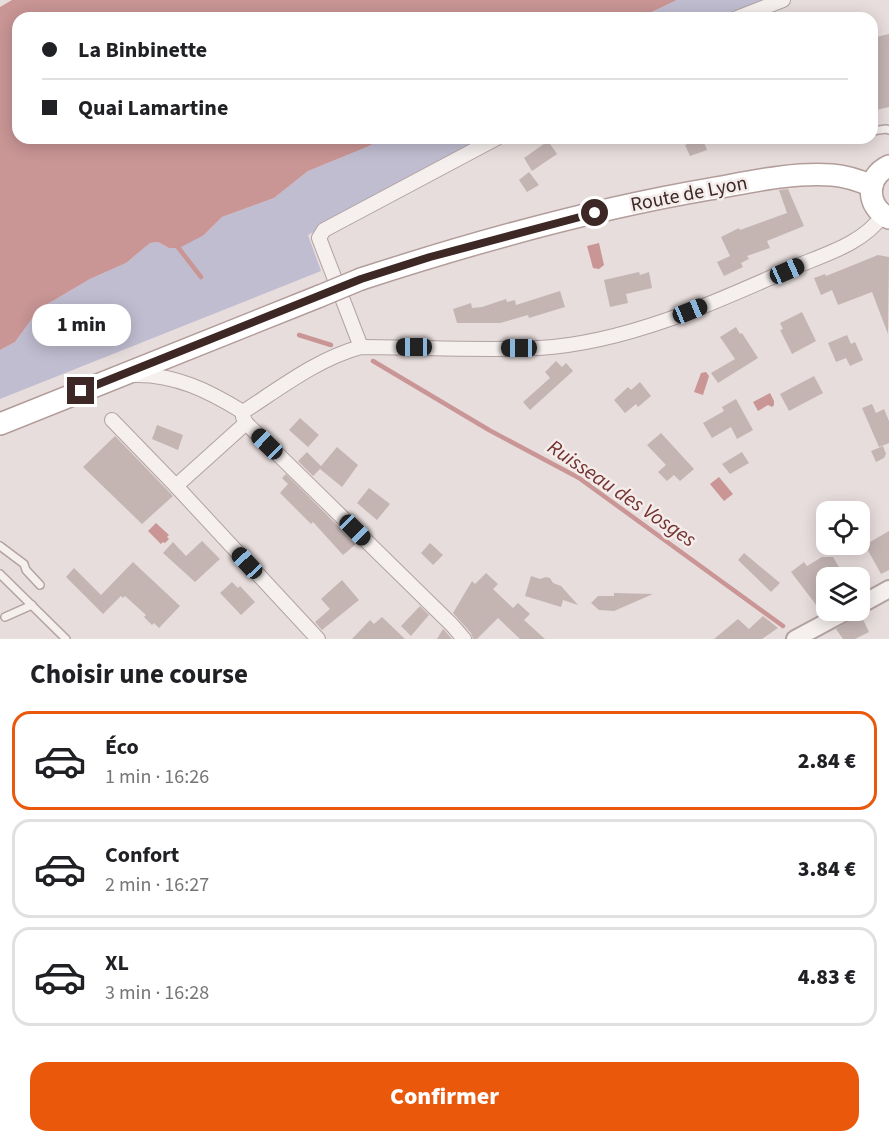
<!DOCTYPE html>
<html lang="fr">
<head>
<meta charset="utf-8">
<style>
  :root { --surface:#fff; --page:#f2f2f2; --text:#202124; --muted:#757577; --line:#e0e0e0; --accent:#ea580c }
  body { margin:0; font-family:"Source Sans 3",sans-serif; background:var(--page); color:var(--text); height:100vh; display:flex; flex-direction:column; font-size:22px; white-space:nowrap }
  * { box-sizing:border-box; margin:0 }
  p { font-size:20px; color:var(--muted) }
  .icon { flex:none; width:33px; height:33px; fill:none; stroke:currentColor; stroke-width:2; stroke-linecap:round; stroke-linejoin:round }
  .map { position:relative; height:639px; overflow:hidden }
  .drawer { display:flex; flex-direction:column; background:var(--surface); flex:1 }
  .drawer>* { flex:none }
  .banner { position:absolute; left:12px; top:12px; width:866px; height:132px; border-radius:18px; box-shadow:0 3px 15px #0003; display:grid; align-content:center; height:132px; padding:0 30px; background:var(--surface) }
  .fabs { position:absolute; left:816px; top:501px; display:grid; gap:12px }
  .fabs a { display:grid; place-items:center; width:54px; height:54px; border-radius:12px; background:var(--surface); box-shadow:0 3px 15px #0003; font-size:30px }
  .end { position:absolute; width:27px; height:27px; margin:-14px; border:8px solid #3d2825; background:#fff; box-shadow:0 0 0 3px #fff }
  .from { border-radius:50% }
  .bubble { position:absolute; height:42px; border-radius:18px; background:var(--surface); box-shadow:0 3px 15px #0003; font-size:20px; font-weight:800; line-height:42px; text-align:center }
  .car { position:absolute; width:18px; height:36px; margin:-18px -9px; border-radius:8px; box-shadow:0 0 4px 2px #0007; background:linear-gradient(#222 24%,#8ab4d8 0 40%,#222 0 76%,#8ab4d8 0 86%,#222 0) }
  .banner b { display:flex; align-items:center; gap:21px; height:57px; font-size:22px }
  .banner b+b { border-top:2px solid var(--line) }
  .banner i { width:15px; height:15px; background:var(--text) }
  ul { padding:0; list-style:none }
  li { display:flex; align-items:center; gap:18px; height:99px; margin:0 12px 9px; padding:0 18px; border:3px solid var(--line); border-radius:18px }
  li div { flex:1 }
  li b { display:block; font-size:22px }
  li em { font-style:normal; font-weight:800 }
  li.current { border-color:var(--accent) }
  li>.icon { width:54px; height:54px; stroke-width:1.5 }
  h2 { padding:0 30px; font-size:27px; line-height:72px }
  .cta { display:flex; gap:12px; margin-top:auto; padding:12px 30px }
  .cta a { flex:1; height:69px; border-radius:18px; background:var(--accent); color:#fff; font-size:24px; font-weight:800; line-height:69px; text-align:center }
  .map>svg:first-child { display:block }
</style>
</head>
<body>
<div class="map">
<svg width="889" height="639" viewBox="0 0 889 639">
  <rect width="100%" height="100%" fill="#e7dddc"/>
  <g fill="#c1bdd1">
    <path d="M677 0H774L726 18H639Z"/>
    <path d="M384 138H490L308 235 321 271 0 399V350L15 342 39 309 90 279 126 263 150 243 158 242 169 248 204 235 222 217 274 198 308 171 367 147Z"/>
  </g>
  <g fill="#c99595">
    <path d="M12 0H677L639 18H18V138H384L367 147 308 171 274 198 222 217 204 235 179 248H169L158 242 150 243 126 263 90 279 39 309 15 342 0 350V7Z"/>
    <path d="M599 243 604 265 599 269 593 268 587 246Z"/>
    <path d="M706 372 709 376 703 395 694 392 701 373Z"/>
    <path d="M770 393 774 401V405L772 407 768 405 758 411 753 402Z"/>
    <path d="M719 477 733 494 724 501 710 484Z"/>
    <path d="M156 523 169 535 167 537 169 539 165 543 163 542 161 544 148 531Z"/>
  </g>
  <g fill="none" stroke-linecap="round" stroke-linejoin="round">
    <g stroke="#c99595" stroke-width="4.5">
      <path d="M177 246 201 277"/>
      <path d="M299 335 331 345"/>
      <path d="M373 361 489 430 579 478 783 626"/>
    </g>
  </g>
  <g fill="#c4b5b3">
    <path d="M889 34V107L872 111V38Z"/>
    <path d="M702 138 707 150 690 156 685 145Z"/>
    <path d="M548 141 557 154 532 171 524 158Z"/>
    <path d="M529 172 539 185 527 192 519 180Z"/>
    <path d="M788 189 804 226 767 241 770 248 747 256 749 259 741 263 743 267 724 276 717 262 730 256 721 237 739 228 740 230 787 213 779 190Z"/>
    <path d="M878 255 889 257 888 334 872 292 838 305 832 290 821 295 814 278 825 274 826 276Z"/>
    <path d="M639 272 640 275 649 272 652 288 626 294 628 303 610 307 604 280Z"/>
    <path d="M560 291 565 307 529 318 528 315 500 323H457L453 309 471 303 472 308 482 307 506 299 507 302 515 300 516 305Z"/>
    <path d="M802 312 816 341 792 354 780 330 783 329 780 323Z"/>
    <path d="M736 327 740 334 742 333 758 358 718 383 711 373 735 359 720 337Z"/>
    <path d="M847 335 851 344 855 342 863 360 850 366 846 358 836 362 828 343Z"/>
    <path d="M556 361 562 367 566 363 573 371 530 410 523 402 550 378 545 372Z"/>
    <path d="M814 376 823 393 789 411 780 394Z"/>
    <path d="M640 382 651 396 638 407 636 404 625 413 614 400 628 387 631 390Z"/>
    <path d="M736 399 753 430 737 439 731 427 712 438 703 423 724 411 722 407Z"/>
    <path d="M872 404 876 413 884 409 889 421V443L879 447 862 408Z"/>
    <path d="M300 418 319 435 308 447 289 430Z"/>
    <path d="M157 425 183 435 178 450 152 439Z"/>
    <path d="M661 433 694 469 680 481 674 475 667 481 658 472 666 465 647 445Z"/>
    <path d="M115 436 173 496 142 524 83 467Z"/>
    <path d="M883 446 886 454 884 458 876 462 871 451Z"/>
    <path d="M337 447 358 465 342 487 320 469 313 476 298 461 307 452 321 466Z"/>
    <path d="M742 452 749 463 730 474 722 464Z"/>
    <path d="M286 474 356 544 343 555 313 522 311 524 280 493 288 484 282 478Z"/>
    <path d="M369 488 390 504 377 520 357 503Z"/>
    <path d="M889 531V570L881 574 865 545Z"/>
    <path d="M202 541 220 559 195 582 163 553 173 542 186 556Z"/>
    <path d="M430 543 443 555 433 565 421 553Z"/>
    <path d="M744 553 780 583 771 592 738 560Z"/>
    <path d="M822 557H833L839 567 829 573 832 578H826V601L817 606 791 572 804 562 807 566Z"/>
    <path d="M133 562 180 606 159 628 154 623 152 625 144 617 146 615 125 596 123 598 121 596 103 614 66 577 74 568 101 595Z"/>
    <path d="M486 573 498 584 493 589 513 608 518 603 530 614 524 620 545 639H520L498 618 477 639H473L471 633 453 613 472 581 475 584Z"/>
    <path d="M531 576 540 579 546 577 550 578 553 583 561 586 578 605 563 600 561 607 525 596Z"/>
    <path d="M342 580 359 600 322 630 315 622 330 609 321 599Z"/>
    <path d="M232 582 238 588 240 586 255 602 241 615 220 593Z"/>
    <path d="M614 593 653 594 614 611 599 610 591 603 598 596H614Z"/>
    <path d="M420 606 429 615 411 636 401 626Z"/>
    <path d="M858 615H861L869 632 855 639H843L836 629Z"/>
    <path d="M763 616 778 628 762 639H714L738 619 749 629Z"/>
    <path d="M382 617 405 639H352L370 620 374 624Z"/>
    <path d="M443 629 445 631 452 639H437Z"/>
  </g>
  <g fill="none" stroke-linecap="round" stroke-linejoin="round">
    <g stroke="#b1a3a1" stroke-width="10">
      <g id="service">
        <path d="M872 131 886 129 889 130"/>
        <path d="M0 546 24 564 26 570 40 585"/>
        <path d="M0 574 66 639"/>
        <path d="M5 617 32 605"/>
      </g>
    </g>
    <g stroke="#b1a3a1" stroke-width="16">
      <g id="minor">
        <path d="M737 18 783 0"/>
        <path d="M361 347 319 238 324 230 497 138"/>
        <path d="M134 375C175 374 209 391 243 412"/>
        <path d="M243 412C280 388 319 358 361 347 420 347 480 351 539 348 625 343 712 304 790 269 822 255 862 245 883 215"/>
        <path d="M243 412V417L246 423 452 625 464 639"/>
        <path d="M112 420 176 486"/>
        <path d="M246 423 176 486 318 639"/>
      </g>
    </g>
    <g stroke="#b1a3a1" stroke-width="20">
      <g id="tertiary">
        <path d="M860 605 889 589"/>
        <path d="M795 639 849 610"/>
      </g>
    </g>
    <g stroke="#b39d9b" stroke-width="24">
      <g id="primary">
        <path d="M889 166C865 177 866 207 889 218"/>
        <path d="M361 279C475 242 592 209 710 189 750 182 792 172 832 175 847 176 858 180 872 186"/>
        <path d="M0 424 320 296"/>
      </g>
    </g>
    <use href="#service" stroke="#f5efee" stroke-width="7"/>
    <use href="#minor" stroke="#f5efee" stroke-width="14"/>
    <use href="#tertiary" stroke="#f5efee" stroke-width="16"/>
    <use href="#primary" stroke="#fff" stroke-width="21"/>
    <g stroke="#b39d9b" stroke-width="24" stroke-linecap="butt">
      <path id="primary-bridge" d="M320 296 361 279"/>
    </g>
    <use href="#primary-bridge" stroke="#fff" stroke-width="21"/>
  </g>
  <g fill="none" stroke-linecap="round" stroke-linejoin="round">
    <path stroke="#3d2825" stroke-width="8" d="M81 391 361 279 430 257 595 213"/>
  </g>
  <g text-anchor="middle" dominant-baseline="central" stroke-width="5" stroke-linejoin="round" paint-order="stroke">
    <g font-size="20" fill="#3d2825" stroke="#f4eceb">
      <text transform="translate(689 194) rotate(-11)">Route de Lyon</text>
    </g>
    <g font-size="21" font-style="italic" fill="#72312e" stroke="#f4eceb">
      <text transform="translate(622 493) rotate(34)">Ruisseau des Vosges</text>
    </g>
  </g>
</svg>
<div class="fabs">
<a><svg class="icon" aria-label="locate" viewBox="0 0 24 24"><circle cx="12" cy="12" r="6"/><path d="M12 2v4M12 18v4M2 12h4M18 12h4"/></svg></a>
<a><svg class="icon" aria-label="layers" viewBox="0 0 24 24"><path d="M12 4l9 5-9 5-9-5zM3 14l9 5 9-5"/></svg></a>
</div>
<i class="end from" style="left:595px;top:213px"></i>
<i class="end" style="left:81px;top:391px"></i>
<div class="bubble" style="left:32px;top:304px;width:99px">1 min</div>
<i class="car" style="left:787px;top:271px;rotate:66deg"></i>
<i class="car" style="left:690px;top:311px;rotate:68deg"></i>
<i class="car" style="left:414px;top:347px;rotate:270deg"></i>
<i class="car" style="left:519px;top:348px;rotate:270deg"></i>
<i class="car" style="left:267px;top:444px;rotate:314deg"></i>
<i class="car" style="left:355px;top:530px;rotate:135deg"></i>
<i class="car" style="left:247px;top:563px;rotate:317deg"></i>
<div class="banner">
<b><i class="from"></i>La Binbinette</b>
<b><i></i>Quai Lamartine</b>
</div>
</div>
<section class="drawer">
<h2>Choisir une course</h2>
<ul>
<li class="current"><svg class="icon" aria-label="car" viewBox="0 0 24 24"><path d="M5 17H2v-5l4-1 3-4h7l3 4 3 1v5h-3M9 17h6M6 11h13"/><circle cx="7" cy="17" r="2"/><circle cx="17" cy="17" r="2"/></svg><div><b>Éco</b><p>1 min · 16:26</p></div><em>2.84 €</em></li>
<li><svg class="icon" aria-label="car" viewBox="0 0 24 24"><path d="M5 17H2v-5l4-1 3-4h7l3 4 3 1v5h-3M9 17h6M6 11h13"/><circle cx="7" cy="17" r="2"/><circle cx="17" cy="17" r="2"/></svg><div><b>Confort</b><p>2 min · 16:27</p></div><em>3.84 €</em></li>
<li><svg class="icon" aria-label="car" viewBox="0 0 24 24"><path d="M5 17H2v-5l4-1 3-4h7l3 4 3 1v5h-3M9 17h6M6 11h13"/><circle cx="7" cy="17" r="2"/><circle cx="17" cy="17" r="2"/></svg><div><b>XL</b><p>3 min · 16:28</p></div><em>4.83 €</em></li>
</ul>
<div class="cta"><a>Confirmer</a></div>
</section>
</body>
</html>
